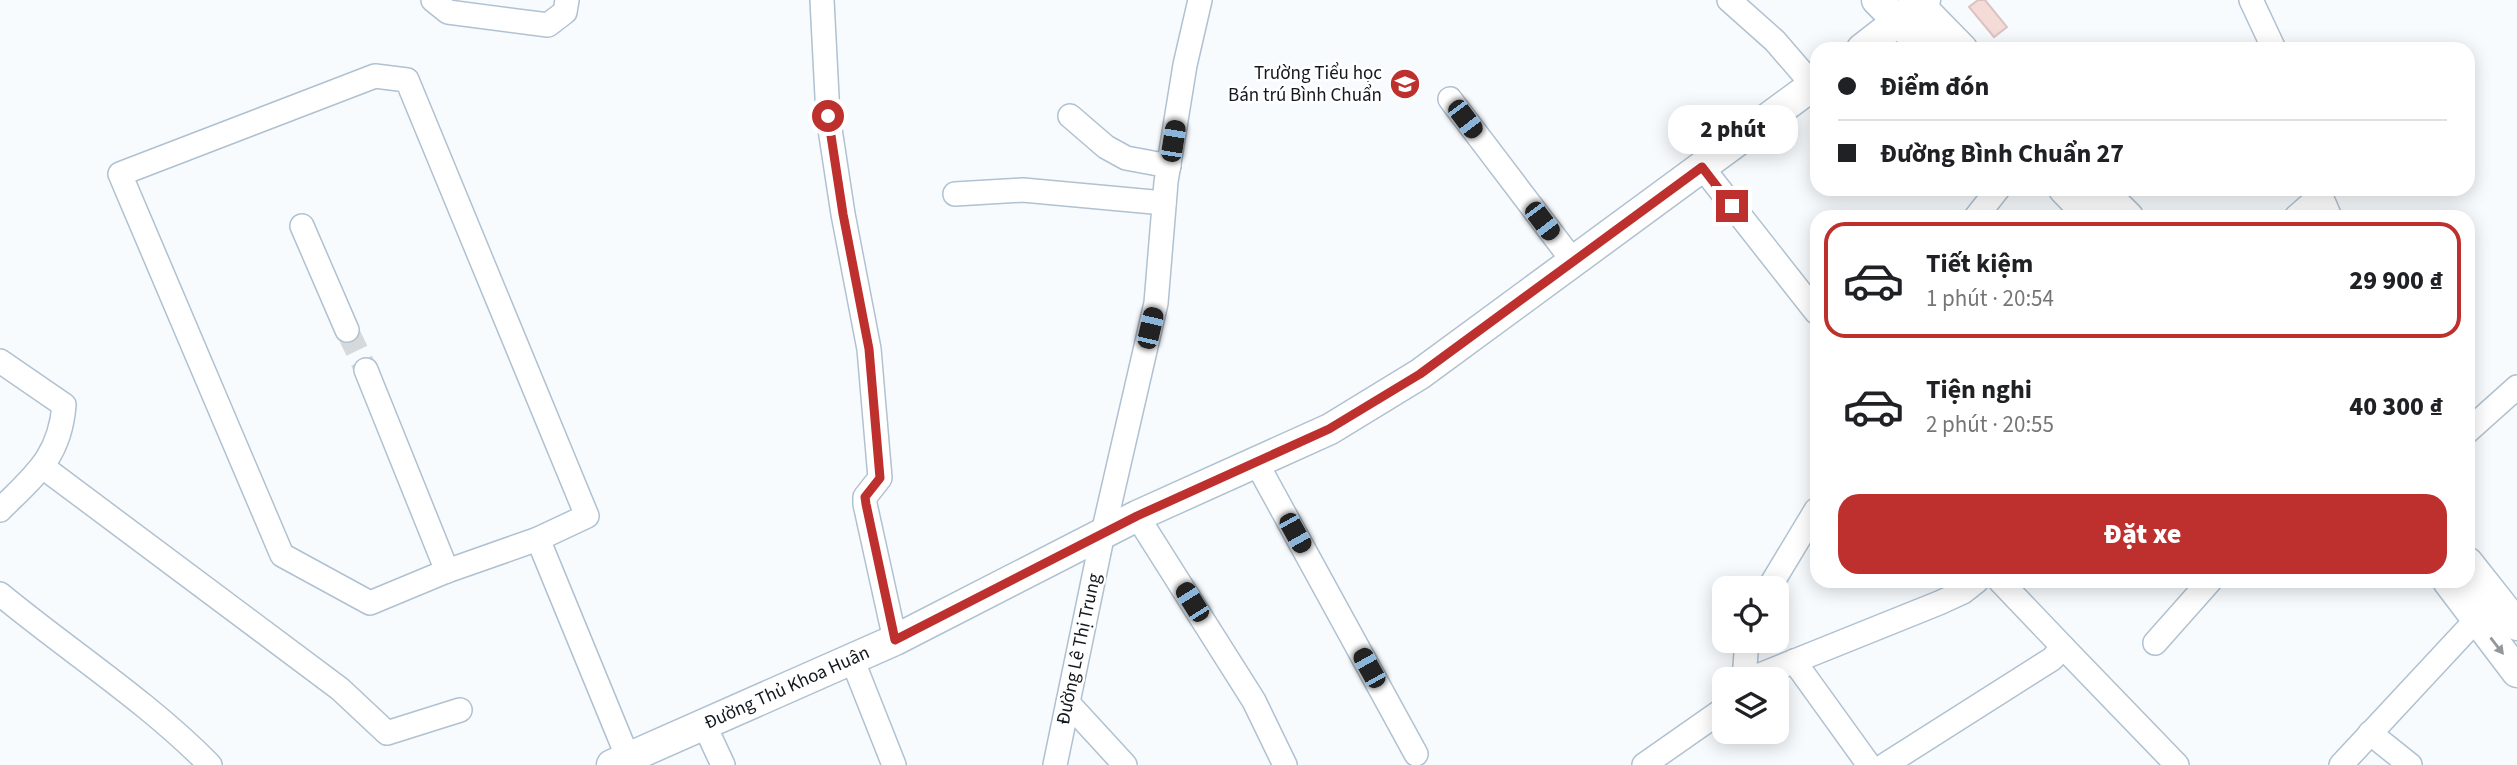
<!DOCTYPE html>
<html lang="vi">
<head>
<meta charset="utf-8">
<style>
  :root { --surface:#fff; --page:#f2f2f2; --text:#202124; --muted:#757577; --line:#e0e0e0; --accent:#be302d }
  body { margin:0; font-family:"Source Sans 3",sans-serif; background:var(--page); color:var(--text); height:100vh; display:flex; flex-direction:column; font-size:26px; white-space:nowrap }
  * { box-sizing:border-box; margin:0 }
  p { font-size:23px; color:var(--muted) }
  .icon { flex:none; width:38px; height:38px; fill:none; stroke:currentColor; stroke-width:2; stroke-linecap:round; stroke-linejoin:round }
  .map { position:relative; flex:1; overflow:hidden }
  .details { position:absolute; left:1810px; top:210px; width:665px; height:378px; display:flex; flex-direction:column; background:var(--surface); border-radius:21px; box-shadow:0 4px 18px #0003 }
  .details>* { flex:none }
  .guide { position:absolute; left:1810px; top:42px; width:665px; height:154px; border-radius:21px; box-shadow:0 4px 18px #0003; display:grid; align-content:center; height:154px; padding:0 28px; background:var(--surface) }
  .controls { position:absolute; left:1712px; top:576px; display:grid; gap:14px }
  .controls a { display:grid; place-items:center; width:77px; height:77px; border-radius:14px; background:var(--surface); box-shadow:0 4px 18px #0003; font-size:35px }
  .end { position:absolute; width:32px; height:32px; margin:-16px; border:9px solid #be302d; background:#fff; box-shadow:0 0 0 4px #fff }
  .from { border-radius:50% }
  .bubble { position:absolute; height:49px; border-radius:21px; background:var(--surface); box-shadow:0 4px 18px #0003; font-size:23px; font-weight:800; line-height:49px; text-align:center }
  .car { position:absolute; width:21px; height:42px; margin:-21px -10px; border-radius:9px; box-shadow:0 0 5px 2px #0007; background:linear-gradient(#222 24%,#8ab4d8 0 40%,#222 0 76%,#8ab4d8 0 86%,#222 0) }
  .guide b { display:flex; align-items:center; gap:24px; height:66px; font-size:26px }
  .guide b+b { border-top:2px solid var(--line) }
  .guide i { width:18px; height:18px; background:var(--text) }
  ul { padding:12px 0 0; list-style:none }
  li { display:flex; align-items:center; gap:21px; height:116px; margin:0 14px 10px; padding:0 14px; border:4px solid transparent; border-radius:21px }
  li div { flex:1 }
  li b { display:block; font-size:26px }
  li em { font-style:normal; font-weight:800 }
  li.on { border-color:var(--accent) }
  li>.icon { width:63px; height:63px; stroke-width:1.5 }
  .button { display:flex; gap:14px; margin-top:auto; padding:14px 28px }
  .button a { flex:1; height:80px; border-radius:21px; background:var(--accent); color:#fff; font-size:28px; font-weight:800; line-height:80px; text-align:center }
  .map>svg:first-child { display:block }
</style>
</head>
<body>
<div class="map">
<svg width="2517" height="765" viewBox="0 0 2517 765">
  <rect width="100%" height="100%" fill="#f7fbfe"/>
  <path fill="#f5dbd7" stroke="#ddc3c0" stroke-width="2" d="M1978 0H1985L2007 27 1994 37 1969 7Z"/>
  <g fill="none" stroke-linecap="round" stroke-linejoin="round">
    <path stroke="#d5d9dc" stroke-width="23" stroke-dasharray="23 11" stroke-linecap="butt" d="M347 330 366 370"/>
    <g stroke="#b0c1d1" stroke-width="26">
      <g id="minor">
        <path d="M433 0 448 12 548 25 565 12 567 0"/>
        <path d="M822 0 828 116 843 214 869 349 880 478 865 497V504L895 640"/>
        <path d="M1729 0 1775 41 1813 85"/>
        <path d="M2251 0 2274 49"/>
        <path d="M375 76 407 80 587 516 538 539 447 571 370 603 282 555 120 174Z"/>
        <path d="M1450 99 1573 261"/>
        <path d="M1070 116 1106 147 1126 158 1169 166"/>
        <path d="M1702 167 1816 312"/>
        <path d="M2318 189 2330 217"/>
        <path d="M955 194 1023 190 1164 203"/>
        <path d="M1976 217 1998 189"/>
        <path d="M2296 217 2320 196"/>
        <path d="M302 226 347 330"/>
        <path d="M0 361 64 405C60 457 34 476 0 510"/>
        <path d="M366 370 447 571"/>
        <path d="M2468 431 2517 387"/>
        <path d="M1256 462 1416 754"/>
        <path d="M43 467 340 689 387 733 460 710"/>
        <path d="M1137 516 1254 701 1285 765"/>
        <path d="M538 539 628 758"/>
        <path d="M1769 588 1816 510"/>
        <path d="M0 594C69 651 147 701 210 765"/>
        <path d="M2155 643 2210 581"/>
        <path d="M2063 647 2177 765"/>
        <path d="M852 659 894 765"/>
        <path d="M1794 661 1869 765"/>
        <path d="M1744 679 1747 640"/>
        <path d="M1750 679 1939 603 1963 592 1977 581"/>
        <path d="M1068 703 1125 765"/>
        <path d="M704 724 723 765"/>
        <path d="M2370 733 2410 765"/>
        <path d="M1055 765 1103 533 1156 303 1166 182 1185 65 1200 0"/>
        <path d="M1644 765 1724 709"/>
        <path d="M1885 765 2052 659 2063 647 2000 581"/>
        <path d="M2341 765 2476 620"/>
      </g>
    </g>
    <g stroke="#b0c1d1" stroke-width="33">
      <g id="major">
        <path d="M1877 0 1926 49"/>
        <path d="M1914 0 1962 49"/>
        <path d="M1862 49 1925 0"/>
        <path d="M2064 189 2091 217"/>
        <path d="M2100 189 2128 217"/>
        <path d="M2468 563 2517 625"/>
        <path d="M2448 581 2517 672"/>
        <path d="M612 765 895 640 1137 516 1330 429 1420 374 1816 83"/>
      </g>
    </g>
    <use href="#minor" stroke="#fff" stroke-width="23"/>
    <use href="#major" stroke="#fff" stroke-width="30"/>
  </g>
  <defs><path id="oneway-solid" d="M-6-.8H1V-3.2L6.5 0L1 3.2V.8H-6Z" transform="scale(1.75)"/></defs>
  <use fill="#949799" href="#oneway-solid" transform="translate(2497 646) rotate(52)"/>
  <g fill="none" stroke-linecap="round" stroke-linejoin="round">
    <path stroke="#be302d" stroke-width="9" d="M828 116 843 214 869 349 880 478 865 497 866 504 895 640 1137 516 1329 429 1420 374 1702 167 1732 206"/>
  </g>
  <defs>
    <g id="school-disc" transform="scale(1.575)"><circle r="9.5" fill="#be302d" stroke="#fff"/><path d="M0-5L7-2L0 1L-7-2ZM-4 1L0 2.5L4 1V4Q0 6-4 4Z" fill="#fff"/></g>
  </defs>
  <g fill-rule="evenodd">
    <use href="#school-disc" x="1405" y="84"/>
  </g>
  <g text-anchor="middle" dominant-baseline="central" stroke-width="5" stroke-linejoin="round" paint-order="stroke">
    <g font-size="19" fill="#12181d" stroke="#fff" text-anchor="end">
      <text x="1382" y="73">Trường Tiểu học<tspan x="1382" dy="22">Bán trú Bình Chuẩn</tspan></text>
    </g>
    <g font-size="19" fill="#12181d" stroke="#fff">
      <text transform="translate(1079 649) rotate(-78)">Đường Lê Thị Trung</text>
      <text transform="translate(787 688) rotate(-24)">Đường Thủ Khoa Huân</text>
    </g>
  </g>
</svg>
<div class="controls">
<a><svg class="icon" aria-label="locate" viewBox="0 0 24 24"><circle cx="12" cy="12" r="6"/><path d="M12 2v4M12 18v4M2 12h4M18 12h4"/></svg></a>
<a><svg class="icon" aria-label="layers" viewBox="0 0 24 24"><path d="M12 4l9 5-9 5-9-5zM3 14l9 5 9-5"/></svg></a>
</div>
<i class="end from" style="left:828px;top:116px"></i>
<i class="end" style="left:1732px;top:206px"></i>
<div class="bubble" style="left:1668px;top:105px;width:130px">2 phút</div>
<i class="car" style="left:1465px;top:119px;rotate:143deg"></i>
<i class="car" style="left:1173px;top:141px;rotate:9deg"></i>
<i class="car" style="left:1542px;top:221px;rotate:143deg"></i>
<i class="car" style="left:1150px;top:328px;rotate:13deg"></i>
<i class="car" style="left:1295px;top:533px;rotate:151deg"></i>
<i class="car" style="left:1192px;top:602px;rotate:328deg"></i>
<i class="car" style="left:1369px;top:668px;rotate:331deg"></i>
<div class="guide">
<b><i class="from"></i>Điểm đón</b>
<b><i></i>Đường Bình Chuẩn 27</b>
</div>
<section class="details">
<ul>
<li class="on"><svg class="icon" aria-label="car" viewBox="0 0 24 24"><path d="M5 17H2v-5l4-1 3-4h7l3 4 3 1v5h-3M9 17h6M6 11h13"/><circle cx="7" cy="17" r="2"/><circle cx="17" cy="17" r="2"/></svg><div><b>Tiết kiệm</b><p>1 phút · 20:54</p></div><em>29 900 ₫</em></li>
<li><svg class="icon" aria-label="car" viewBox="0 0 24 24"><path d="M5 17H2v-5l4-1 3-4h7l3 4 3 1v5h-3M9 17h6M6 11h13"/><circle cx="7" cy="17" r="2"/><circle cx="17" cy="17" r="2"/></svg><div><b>Tiện nghi</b><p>2 phút · 20:55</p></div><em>40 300 ₫</em></li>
</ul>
<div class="button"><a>Đặt xe</a></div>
</section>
</div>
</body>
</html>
